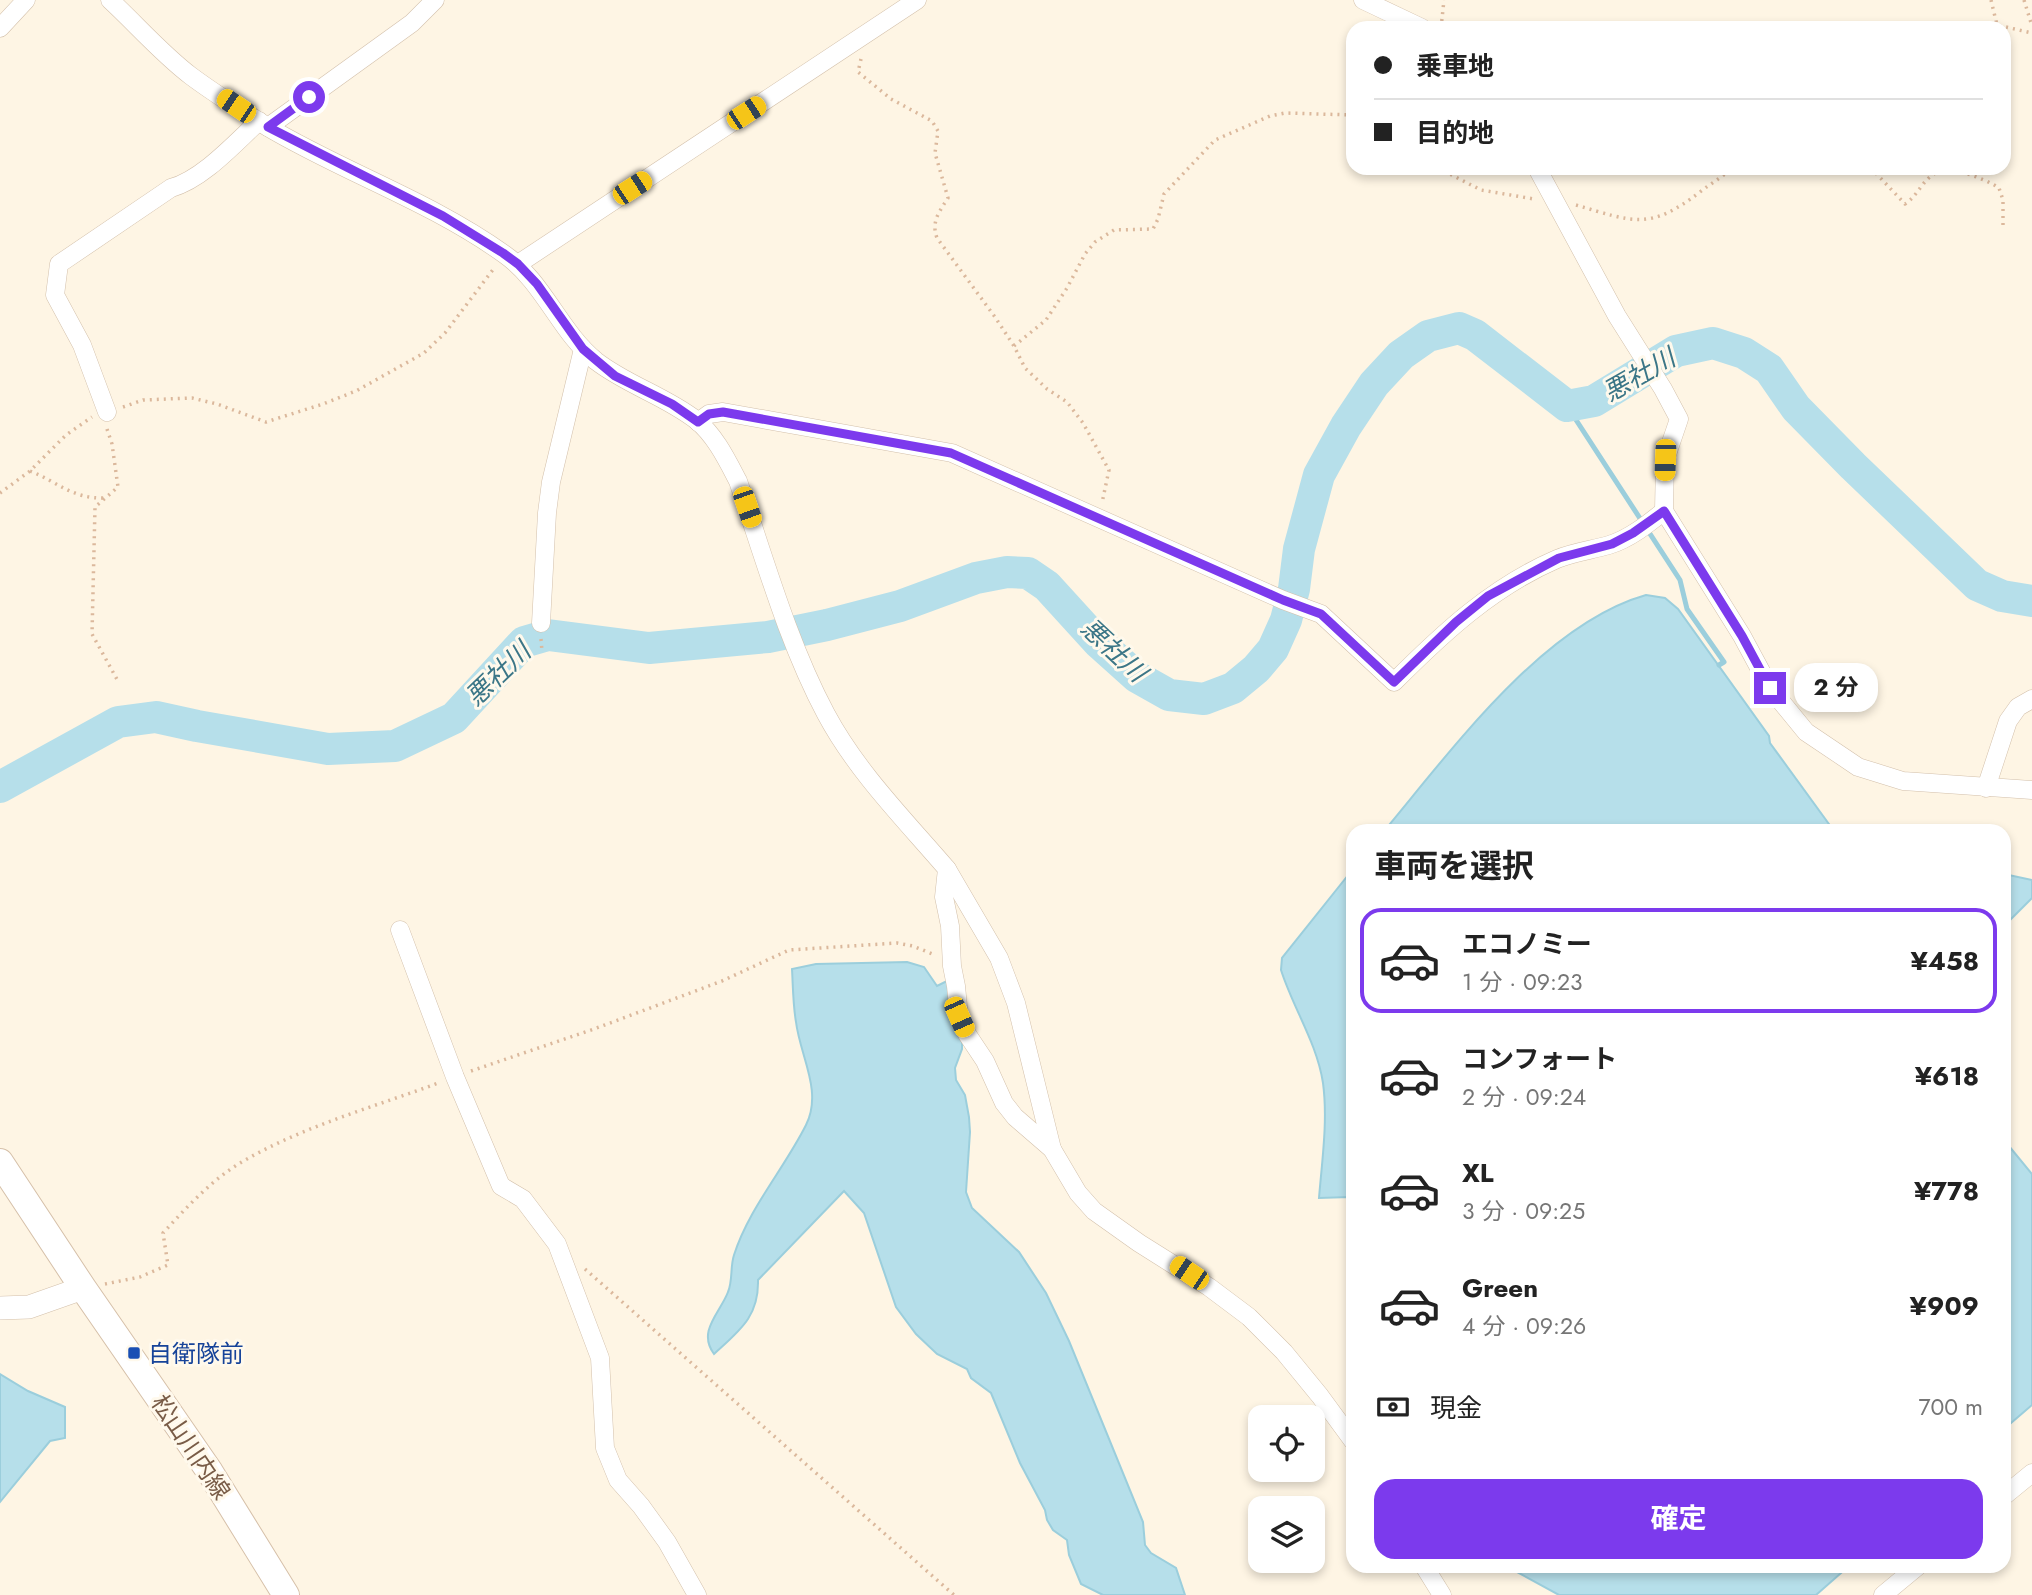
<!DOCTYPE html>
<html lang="ja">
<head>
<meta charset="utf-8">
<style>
  :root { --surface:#fff; --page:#f6f6f6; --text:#222; --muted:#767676; --line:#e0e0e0; --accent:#7c3aed }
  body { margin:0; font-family:Jost,"Noto Sans JP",sans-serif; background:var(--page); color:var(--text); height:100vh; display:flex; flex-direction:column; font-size:26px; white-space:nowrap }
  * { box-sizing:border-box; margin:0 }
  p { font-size:23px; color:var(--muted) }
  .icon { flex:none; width:38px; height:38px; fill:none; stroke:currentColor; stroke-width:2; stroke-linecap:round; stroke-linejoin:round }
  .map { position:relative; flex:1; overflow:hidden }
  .panel { position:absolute; left:1346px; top:824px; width:665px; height:749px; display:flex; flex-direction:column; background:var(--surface); border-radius:21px; box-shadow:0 4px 10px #0003 }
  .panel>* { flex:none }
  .banner { position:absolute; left:1346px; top:21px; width:665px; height:154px; border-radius:21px; box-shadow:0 4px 10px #0003; display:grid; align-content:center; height:154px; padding:0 28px; background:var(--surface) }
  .controls { position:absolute; left:1248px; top:1405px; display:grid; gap:14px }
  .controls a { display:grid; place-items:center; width:77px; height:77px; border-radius:14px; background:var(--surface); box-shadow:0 4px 10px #0003; font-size:35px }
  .end { position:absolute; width:32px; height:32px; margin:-16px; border:9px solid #7c3aed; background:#fff; box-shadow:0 0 0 4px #fff }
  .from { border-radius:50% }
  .bubble { position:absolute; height:49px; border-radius:21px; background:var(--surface); box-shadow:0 4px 10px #0003; font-size:23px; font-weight:700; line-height:49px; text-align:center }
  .car { position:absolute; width:21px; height:42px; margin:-21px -10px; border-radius:9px; box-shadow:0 0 5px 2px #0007; background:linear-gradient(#f5c518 24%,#345 0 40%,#f5c518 0 76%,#345 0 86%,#f5c518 0) }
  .banner b { display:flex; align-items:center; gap:24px; height:66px; font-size:26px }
  .banner b+b { border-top:2px solid var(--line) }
  .banner i { width:18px; height:18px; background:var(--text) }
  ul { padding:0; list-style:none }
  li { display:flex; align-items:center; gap:21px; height:105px; margin:0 14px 10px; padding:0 14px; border:4px solid transparent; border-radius:21px }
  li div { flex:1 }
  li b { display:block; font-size:26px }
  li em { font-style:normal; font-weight:700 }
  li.on { border-color:var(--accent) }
  li>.icon { width:63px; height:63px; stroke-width:1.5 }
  h2 { padding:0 28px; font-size:32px; line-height:84px }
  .pay { display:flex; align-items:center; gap:18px; height:77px; padding:0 28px; font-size:26px }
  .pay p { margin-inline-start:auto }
  .primary-button { display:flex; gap:14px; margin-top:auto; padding:14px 28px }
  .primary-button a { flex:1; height:80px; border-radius:21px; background:var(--accent); color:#fff; font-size:28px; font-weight:700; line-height:80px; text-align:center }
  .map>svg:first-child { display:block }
</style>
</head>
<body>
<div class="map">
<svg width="2032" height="1595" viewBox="0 0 2032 1595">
  <rect width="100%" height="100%" fill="#fef5e4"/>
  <g fill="#b6dfea" stroke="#9bcedc" stroke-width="2">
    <path d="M1646 595 1665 598 1678 609 1769 736 1770 743 1834 831H1384C1451 751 1543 624 1646 595Z"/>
    <path d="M1353 869V1202L1350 1197 1319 1198C1322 1161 1328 1120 1323 1083 1317 1043 1293 1008 1281 970L1282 958Z"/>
    <path d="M2004 874 2032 880V898L2004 926Z"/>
    <path d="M907 962 924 967 937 986 947 981 962 1037V1049L955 1068 956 1080 965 1095 969 1117 970 1132 966 1192 972 1208 1019 1252 1046 1293 1069 1341 1143 1522 1145 1545 1151 1553 1176 1568 1185 1595H1103L1081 1584 1069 1555 1067 1540 1053 1530 1047 1520 1045 1510 1020 1463 991 1393 971 1378 967 1369 937 1354 916 1334 896 1307 864 1213 844 1191 758 1280C759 1317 739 1331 714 1354 697 1331 720 1313 728 1292 733 1280 730 1267 734 1255 749 1208 784 1169 806 1125 823 1091 800 1056 796 1022 793 1005 793 987 792 969L816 964Z"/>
    <path d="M2004 1140 2032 1174V1405L2004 1429Z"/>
    <path d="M0 1374 28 1391 65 1407V1438L50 1441 0 1502Z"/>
    <path d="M1506 1566H1849L1816 1595H1559Z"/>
  </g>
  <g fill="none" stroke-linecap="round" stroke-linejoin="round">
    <path stroke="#9bcedc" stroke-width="5" d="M1567 406 1680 580 1687 609 1724 662 1719 665"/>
    <path stroke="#b6dfea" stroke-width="32" d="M0 787 118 722 156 717 197 726 328 749 395 746 454 718 524 642 548 635 649 648 768 637 827 625 900 606 976 578 1007 572 1028 573 1047 586 1098 642 1137 677 1169 695 1204 699 1233 688 1256 669 1273 649 1286 620 1294 589 1299 549 1319 475 1346 426 1374 384 1401 355 1428 336 1459 328 1475 335 1567 406 1594 401 1676 351 1713 343 1744 353 1769 369 1796 408 1853 466 1977 585 2002 596 2032 601"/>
    <g stroke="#d3c0ab" stroke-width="19">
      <g id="minor">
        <path d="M110 0C137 25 162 54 191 76 215 94 241 110 266 126 343 172 430 201 504 254 544 282 559 331 596 361 627 385 665 396 696 420 715 435 727 460 738 481 764 557 788 643 826 714 857 772 905 820 947 869L944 897 950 926 952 966 956 986 959 1017 967 1034 985 1061 1004 1103 1015 1117 1052 1149 1078 1193 1094 1211 1139 1243 1209 1287 1249 1317 1284 1352 1320 1396 1353 1441"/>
        <path d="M1363 0 1422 28"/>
        <path d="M0 28 26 0"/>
        <path d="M268 127 412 23 435 0"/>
        <path d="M1537 168 1617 316 1663 389 1679 419 1665 460 1664 511 1742 636 1770 688 1806 732 1858 767 1903 781 2032 790"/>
        <path d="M518 264 917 0"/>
        <path d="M107 412 82 345 55 295 59 264 171 188C203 179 235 143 259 121"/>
        <path d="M698 422 709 414 723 412 952 453 1283 600 1321 614 1394 682C1443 633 1492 587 1557 559 1574 552 1592 550 1609 545 1629 539 1648 524 1664 511"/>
        <path d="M541 623 547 513 551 482 583 349"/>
        <path d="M1986 788 2008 721 2018 707 2032 699"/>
        <path d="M947 869 999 958 1016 1003 1052 1149"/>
        <path d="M400 930 455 1077 501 1186 523 1199 557 1244 600 1358 605 1448 618 1480 641 1506 667 1542 697 1595"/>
        <path d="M2004 1496 2032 1473"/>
        <path d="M1424 1566 1442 1595"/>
        <path d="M1883 1595 1918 1566"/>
      </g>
    </g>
    <g stroke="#d3c0ab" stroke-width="24">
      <path id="tertiary" d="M0 1308 29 1307 83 1288"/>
    </g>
    <g stroke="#d6c0a9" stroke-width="28">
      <path id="secondary" d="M0 1162 83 1288 210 1472 286 1595"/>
    </g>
    <g stroke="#dbb89c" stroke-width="3.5" stroke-dasharray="2 5" stroke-linecap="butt">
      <path d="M1991 0 1997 25 2032 33"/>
      <path d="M2024 0 2032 26"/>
      <path d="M1441 28 1444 0"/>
      <path d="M861 59 858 72 891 99 932 121 938 131 935 153 948 198C939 212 931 222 937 238L995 317 1014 346 1025 368 1047 389 1067 402 1083 423 1109 470 1102 503"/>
      <path d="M1438 168 1481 190 1534 199"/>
      <path d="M1871 168 1905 204C1917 196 1920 185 1931 176 1946 163 1984 178 1999 188L2003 200V230"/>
      <path d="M1576 205C1634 222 1649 231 1700 192 1711 183 1722 178 1731 168"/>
      <path d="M1014 346 1046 320 1067 288 1085 254 1095 242 1114 230 1153 229 1158 219 1164 194 1215 140 1270 116 1285 113 1353 115"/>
      <path d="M123 407 143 400 192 398 217 404 266 422 323 404 356 391 424 353 445 333 495 267"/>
      <path d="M107 429 112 444 118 487 95 507 92 634 119 683"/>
      <path d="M30 471C58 482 72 499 105 498"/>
      <path d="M0 493 30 471 66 435 92 417"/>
      <path d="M541 639 542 652"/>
      <path d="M471 1071 594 1029 722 981 789 950 897 943 913 946 935 955"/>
      <path d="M585 1269 954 1595"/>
      <path d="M105 1284 140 1277 168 1265 163 1233C188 1206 214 1177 247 1159 307 1125 377 1106 441 1082"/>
    </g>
    <use href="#minor" stroke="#fff" stroke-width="18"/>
    <use href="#tertiary" stroke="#fff" stroke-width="23"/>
    <use href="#secondary" stroke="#fff" stroke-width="26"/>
  </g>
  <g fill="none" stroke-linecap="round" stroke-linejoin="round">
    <path stroke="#7c3aed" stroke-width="9" d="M309 97 268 127 443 216 503 253 518 264 537 284 583 349 615 376 672 404 698 422 709 414 723 412 951 453 1283 600 1321 614 1394 682 1456 622 1488 596 1559 558 1612 544 1633 533 1664 511 1742 636 1770 688"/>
  </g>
  <rect fill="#1a4fb4" stroke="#fff9ec" stroke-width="2.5" x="127" y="1346" width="14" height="14" rx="3.5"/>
  <g text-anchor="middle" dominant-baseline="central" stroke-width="6" stroke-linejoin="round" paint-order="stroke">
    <g font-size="24" fill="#164399" stroke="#fff9ec" text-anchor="start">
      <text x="148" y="1353">自衛隊前</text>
    </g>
    <g font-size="24" fill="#795c47" stroke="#fff9ec">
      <text transform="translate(191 1447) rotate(56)">松山川内線</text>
    </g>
    <g font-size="26" font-style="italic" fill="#3b7687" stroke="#fff9ec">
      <text transform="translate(1639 375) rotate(-30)">悪社川</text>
      <text transform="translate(1114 650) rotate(43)">悪社川</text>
      <text transform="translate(498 674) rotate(-44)">悪社川</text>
    </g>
  </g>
</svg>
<div class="controls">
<a><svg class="icon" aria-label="locate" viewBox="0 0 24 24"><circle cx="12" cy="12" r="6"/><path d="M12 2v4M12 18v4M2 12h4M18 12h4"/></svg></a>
<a><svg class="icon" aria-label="layers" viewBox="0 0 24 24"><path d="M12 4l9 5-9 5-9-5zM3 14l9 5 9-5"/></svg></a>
</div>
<i class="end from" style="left:309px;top:97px"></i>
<i class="end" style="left:1770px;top:688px"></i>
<div class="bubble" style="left:1794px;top:663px;width:84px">2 分</div>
<i class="car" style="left:236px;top:106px;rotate:304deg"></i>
<i class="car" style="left:746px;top:113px;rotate:57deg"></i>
<i class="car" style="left:632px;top:188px;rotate:57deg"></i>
<i class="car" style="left:1665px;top:460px;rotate:182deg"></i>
<i class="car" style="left:747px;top:507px;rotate:161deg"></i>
<i class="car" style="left:959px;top:1017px;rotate:156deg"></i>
<i class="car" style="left:1189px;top:1273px;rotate:304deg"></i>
<div class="banner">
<b><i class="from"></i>乗車地</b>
<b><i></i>目的地</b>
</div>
<section class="panel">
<h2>車両を選択</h2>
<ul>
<li class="on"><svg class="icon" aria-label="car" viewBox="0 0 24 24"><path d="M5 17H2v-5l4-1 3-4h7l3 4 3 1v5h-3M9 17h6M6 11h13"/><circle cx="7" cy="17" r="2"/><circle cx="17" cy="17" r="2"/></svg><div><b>エコノミー</b><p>1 分 · 09:23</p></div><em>¥458</em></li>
<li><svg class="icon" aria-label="car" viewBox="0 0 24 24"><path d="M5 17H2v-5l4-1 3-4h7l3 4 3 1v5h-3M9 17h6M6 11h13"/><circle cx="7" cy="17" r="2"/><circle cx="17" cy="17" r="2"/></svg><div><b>コンフォート</b><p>2 分 · 09:24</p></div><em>¥618</em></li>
<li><svg class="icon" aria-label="car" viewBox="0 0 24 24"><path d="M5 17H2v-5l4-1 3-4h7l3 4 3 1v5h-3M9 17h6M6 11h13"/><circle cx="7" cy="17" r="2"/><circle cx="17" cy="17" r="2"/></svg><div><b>XL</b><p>3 分 · 09:25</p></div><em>¥778</em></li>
<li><svg class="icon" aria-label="car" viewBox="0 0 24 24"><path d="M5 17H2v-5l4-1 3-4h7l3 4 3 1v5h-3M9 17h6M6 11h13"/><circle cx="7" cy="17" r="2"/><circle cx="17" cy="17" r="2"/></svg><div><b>Green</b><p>4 分 · 09:26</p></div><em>¥909</em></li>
</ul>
<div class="pay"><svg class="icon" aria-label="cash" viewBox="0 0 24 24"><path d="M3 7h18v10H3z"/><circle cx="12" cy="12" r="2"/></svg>現金<p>700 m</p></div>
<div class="primary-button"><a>確定</a></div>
</section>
</div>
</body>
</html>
